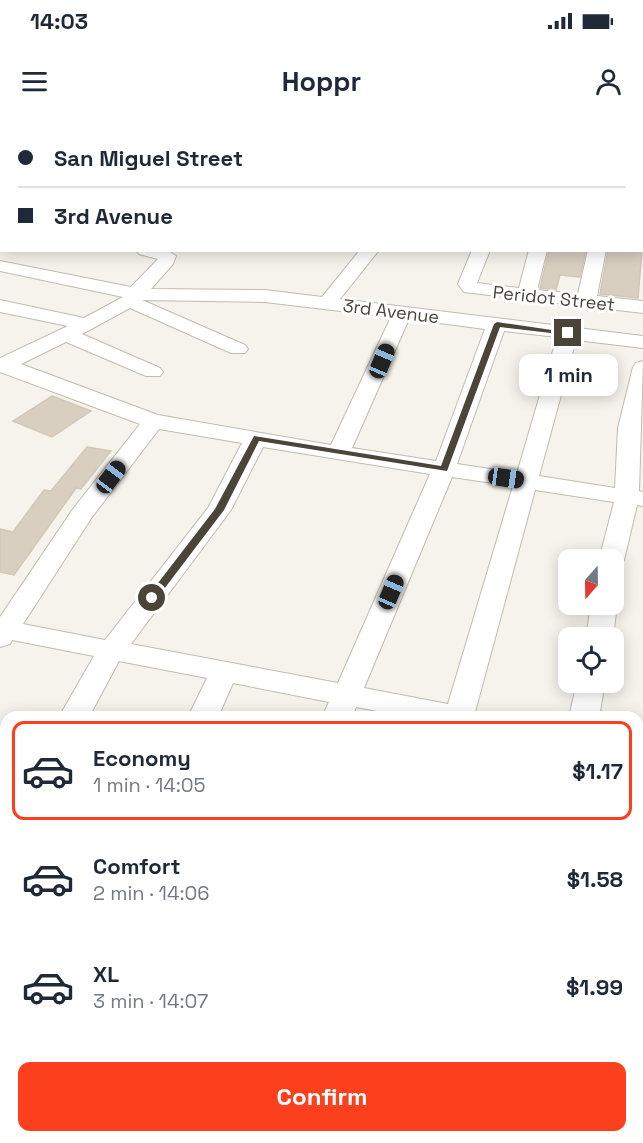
<!DOCTYPE html>
<html lang="en">
<head>
<meta charset="utf-8">
<style>
  :root { --surface:#fff; --page:#f6f6f7; --text:#1f2937; --muted:#747a83; --line:#e0e1e3; --accent:#fc3f1d }
  body { margin:0; font-family:"Space Grotesk",sans-serif; background:var(--page); color:var(--text); height:100vh; display:flex; flex-direction:column; font-size:22px; white-space:nowrap }
  * { box-sizing:border-box; margin:0 }
  p { font-size:20px; color:var(--muted) }
  .icon { flex:none; width:33px; height:33px; fill:none; stroke:currentColor; stroke-width:2; stroke-linecap:round; stroke-linejoin:round }
  .map { position:relative; flex:1; overflow:hidden }
  .sheet { position:absolute; left:0px; top:591px; width:644px; height:432px; display:flex; flex-direction:column; background:var(--surface); border-radius:18px 18px 0 0; box-shadow:0 3px 15px #0003 }
  .sheet>* { flex:none }
  .top-card { position:absolute; left:0px; top:0px; width:644px; height:132px; box-shadow:0 3px 15px #0003; display:grid; align-content:center; height:132px; padding:0 18px; background:var(--surface) }
  .needle { width:39px; rotate:200deg }
  .controls { position:absolute; left:558px; top:429px; display:grid; gap:12px }
  .controls a { display:grid; place-items:center; width:66px; height:66px; border-radius:12px; background:var(--surface); box-shadow:0 3px 15px #0003; font-size:30px }
  .end { position:absolute; width:27px; height:27px; margin:-14px; border:8px solid #4b4439; background:#fff; box-shadow:0 0 0 3px #fff }
  .from { border-radius:50% }
  .bubble { position:absolute; height:42px; border-radius:12px; background:var(--surface); box-shadow:0 3px 15px #0003; font-size:20px; font-weight:700; line-height:42px; text-align:center }
  .car { position:absolute; width:18px; height:36px; margin:-18px -9px; border-radius:8px; box-shadow:0 0 4px 2px #0007; background:linear-gradient(#222 24%,#8ab4d8 0 40%,#222 0 76%,#8ab4d8 0 86%,#222 0) }
  .top-card b { display:flex; align-items:center; gap:21px; height:57px; font-size:22px }
  .top-card b+b { border-top:2px solid var(--line) }
  .top-card i { width:15px; height:15px; background:var(--text) }
  ul { padding:10px 0 0; list-style:none }
  li { display:flex; align-items:center; gap:18px; height:99px; margin:0 12px 9px; padding:0 6px; border:3px solid transparent; border-radius:12px }
  li div { flex:1 }
  li b { display:block; font-size:22px }
  li em { font-style:normal; font-weight:700 }
  li.active { border-color:var(--accent) }
  li>.icon { width:54px; height:54px; stroke-width:1.5 }
  .button { display:flex; gap:12px; margin-top:auto; padding:12px 18px }
  .button a { flex:1; height:69px; border-radius:12px; background:var(--accent); color:#fff; font-size:24px; font-weight:700; line-height:69px; text-align:center }
  .status { display:flex; justify-content:space-between; align-items:center; height:42px; padding:0 30px; background:var(--surface); direction:ltr }
  .status svg { height:16px; fill:currentColor }
  header { display:flex; justify-content:space-between; align-items:center; height:78px; padding:0 18px; background:var(--surface); font-size:27px; font-weight:700 }
  .map>svg:first-child { display:block }
</style>
</head>
<body>
<div class="status"><b>14:03</b><svg viewBox="0 0 49 12"><path d="M0 12V9h3v3zM5 12V6h3v6zM10 12V3h3v9zM15 12V0h3v12zM26 1h20v11H26zM47 4h2v5h-2z"/></svg></div>
<header><svg class="icon" aria-label="menu" viewBox="0 0 24 24"><path d="M4 6h16M4 12h16M4 18h16"/></svg>Hoppr<svg class="icon" aria-label="person" viewBox="0 0 24 24"><circle cx="12" cy="8" r="4"/><path d="M4 21q1-7 8-7t8 7"/></svg></header>
<div class="map">
<svg width="643" height="1023" viewBox="0 0 643 1023">
  <rect width="100%" height="100%" fill="#f6f3ec"/>
  <g fill="#d8cfc1" stroke="#d3c7b4" stroke-width="1.5">
    <path d="M549 130H586L580 157 560 155 556 170 540 168Z"/>
    <path d="M608 130H642L638 178 600 174Z"/>
    <path d="M52 276 91 291 52 317 13 301Z"/>
    <path d="M87 327 111 331 81 369 76 368 14 455 0 452V409L13 412 44 370 51 371Z"/>
  </g>
  <g fill="none" stroke-linecap="round" stroke-linejoin="round">
    <g stroke="#c2bbae" stroke-width="2">
      <g id="minor">
        <path d="M154 0H168L153 2Z"/>
        <path d="M228 0H242L227 2Z"/>
        <path d="M304 0H318L303 2Z"/>
        <rect x="642" y="80" width="1" height="10"/>
        <path d="M136 130H167L176 136 173 144 151 169 265 170 322 177 360 130H379L340 179 643 216V228L576 220 539 356 615 368 618 308 633 247 636 243 643 241 639 371 643 372V386L637 385 624 440 620 446 614 447V440H599L614 382 535 370 475 592 478 597H409L356 587 352 597H322L329 582 233 563 218 597H188L207 558 119 541 89 597H59L94 536 12 520 10 524 0 527V497L73 389 140 304 0 252V238L68 206 0 192V180L84 198 123 177 0 151V141L131 167 158 139 139 134ZM142 180 265 182 391 197 331 325 158 295 21 244 66 222 146 256H160L163 252 160 248 82 214 130 188 231 233H245L248 229 245 225ZM409 199 485 209 436 341 352 328ZM504 211 557 217 517 353 457 344ZM159 309 242 323 208 388 105 520 23 504 92 397ZM263 327 430 354 338 563 131 524 231 390ZM452 357 513 366 448 584 364 568Z"/>
        <path d="M472 130H490L477 163 519 168 529 130H547L537 170 578 174 588 130H606L597 176 643 181V193L464 172 458 164Z"/>
        <path d="M614 478 617 484 613 518H586L591 484H614Z"/>
        <path d="M577 562H605L599 597H569Z"/>
        <path d="M638 617 643 618V640L638 639Z"/>
        <path d="M6 702V736L0 738V704Z"/>
        <path d="M444 1017H484L482 1023H442Z"/>
      </g>
    </g>
    <g stroke="#e6c16a" stroke-width="2">
      <g id="major">
        <path d="M6 833V871L0 873V835Z"/>
        <path d="M370 1017H423L425 1023H373Z"/>
      </g>
    </g>
    <use href="#minor" fill="#fff" fill-rule="evenodd"/>
    <use href="#major" fill="#ffe39c" fill-rule="evenodd"/>
  </g>
  <path fill="#4b4439" d="M497 202 572 213 568 215 500 207 447 351 259 321 224 390 155 481H148V476L215 389 254 316 441 346 494 204Z"/>
  <g text-anchor="middle" dominant-baseline="central" stroke-width="6" stroke-linejoin="round" paint-order="stroke">
    <g font-size="18" fill="#4b4439" stroke="#fff">
      <text transform="translate(554 178) rotate(6)">Peridot Street</text>
      <text transform="translate(391 191) rotate(7)">3rd Avenue</text>
    </g>
  </g>
</svg>
<div class="controls">
<a><svg class="needle" viewBox="-14 -14 28 28"><path d="M0-13l5 13h-10z" fill="#e53935"/><path d="M0 13l5-13h-10z" fill="#747a83"/></svg></a>
<a><svg class="icon" aria-label="locate" viewBox="0 0 24 24"><circle cx="12" cy="12" r="6"/><path d="M12 2v4M12 18v4M2 12h4M18 12h4"/></svg></a>
</div>
<i class="end from" style="left:152px;top:478px"></i>
<i class="end" style="left:568px;top:213px"></i>
<div class="bubble" style="left:519px;top:234px;width:99px">1 min</div>
<i class="car" style="left:382px;top:241px;rotate:23deg"></i>
<i class="car" style="left:111px;top:357px;rotate:37deg"></i>
<i class="car" style="left:506px;top:358px;rotate:98deg"></i>
<i class="car" style="left:391px;top:472px;rotate:23deg"></i>
<div class="top-card">
<b><i class="from"></i>San Miguel Street</b>
<b><i></i>3rd Avenue</b>
</div>
<section class="sheet">
<ul>
<li class="active"><svg class="icon" aria-label="car" viewBox="0 0 24 24"><path d="M5 17H2v-5l4-1 3-4h7l3 4 3 1v5h-3M9 17h6M6 11h13"/><circle cx="7" cy="17" r="2"/><circle cx="17" cy="17" r="2"/></svg><div><b>Economy</b><p>1 min · 14:05</p></div><em>$1.17</em></li>
<li><svg class="icon" aria-label="car" viewBox="0 0 24 24"><path d="M5 17H2v-5l4-1 3-4h7l3 4 3 1v5h-3M9 17h6M6 11h13"/><circle cx="7" cy="17" r="2"/><circle cx="17" cy="17" r="2"/></svg><div><b>Comfort</b><p>2 min · 14:06</p></div><em>$1.58</em></li>
<li><svg class="icon" aria-label="car" viewBox="0 0 24 24"><path d="M5 17H2v-5l4-1 3-4h7l3 4 3 1v5h-3M9 17h6M6 11h13"/><circle cx="7" cy="17" r="2"/><circle cx="17" cy="17" r="2"/></svg><div><b>XL</b><p>3 min · 14:07</p></div><em>$1.99</em></li>
</ul>
<div class="button"><a>Confirm</a></div>
</section>
</div>
</body>
</html>
